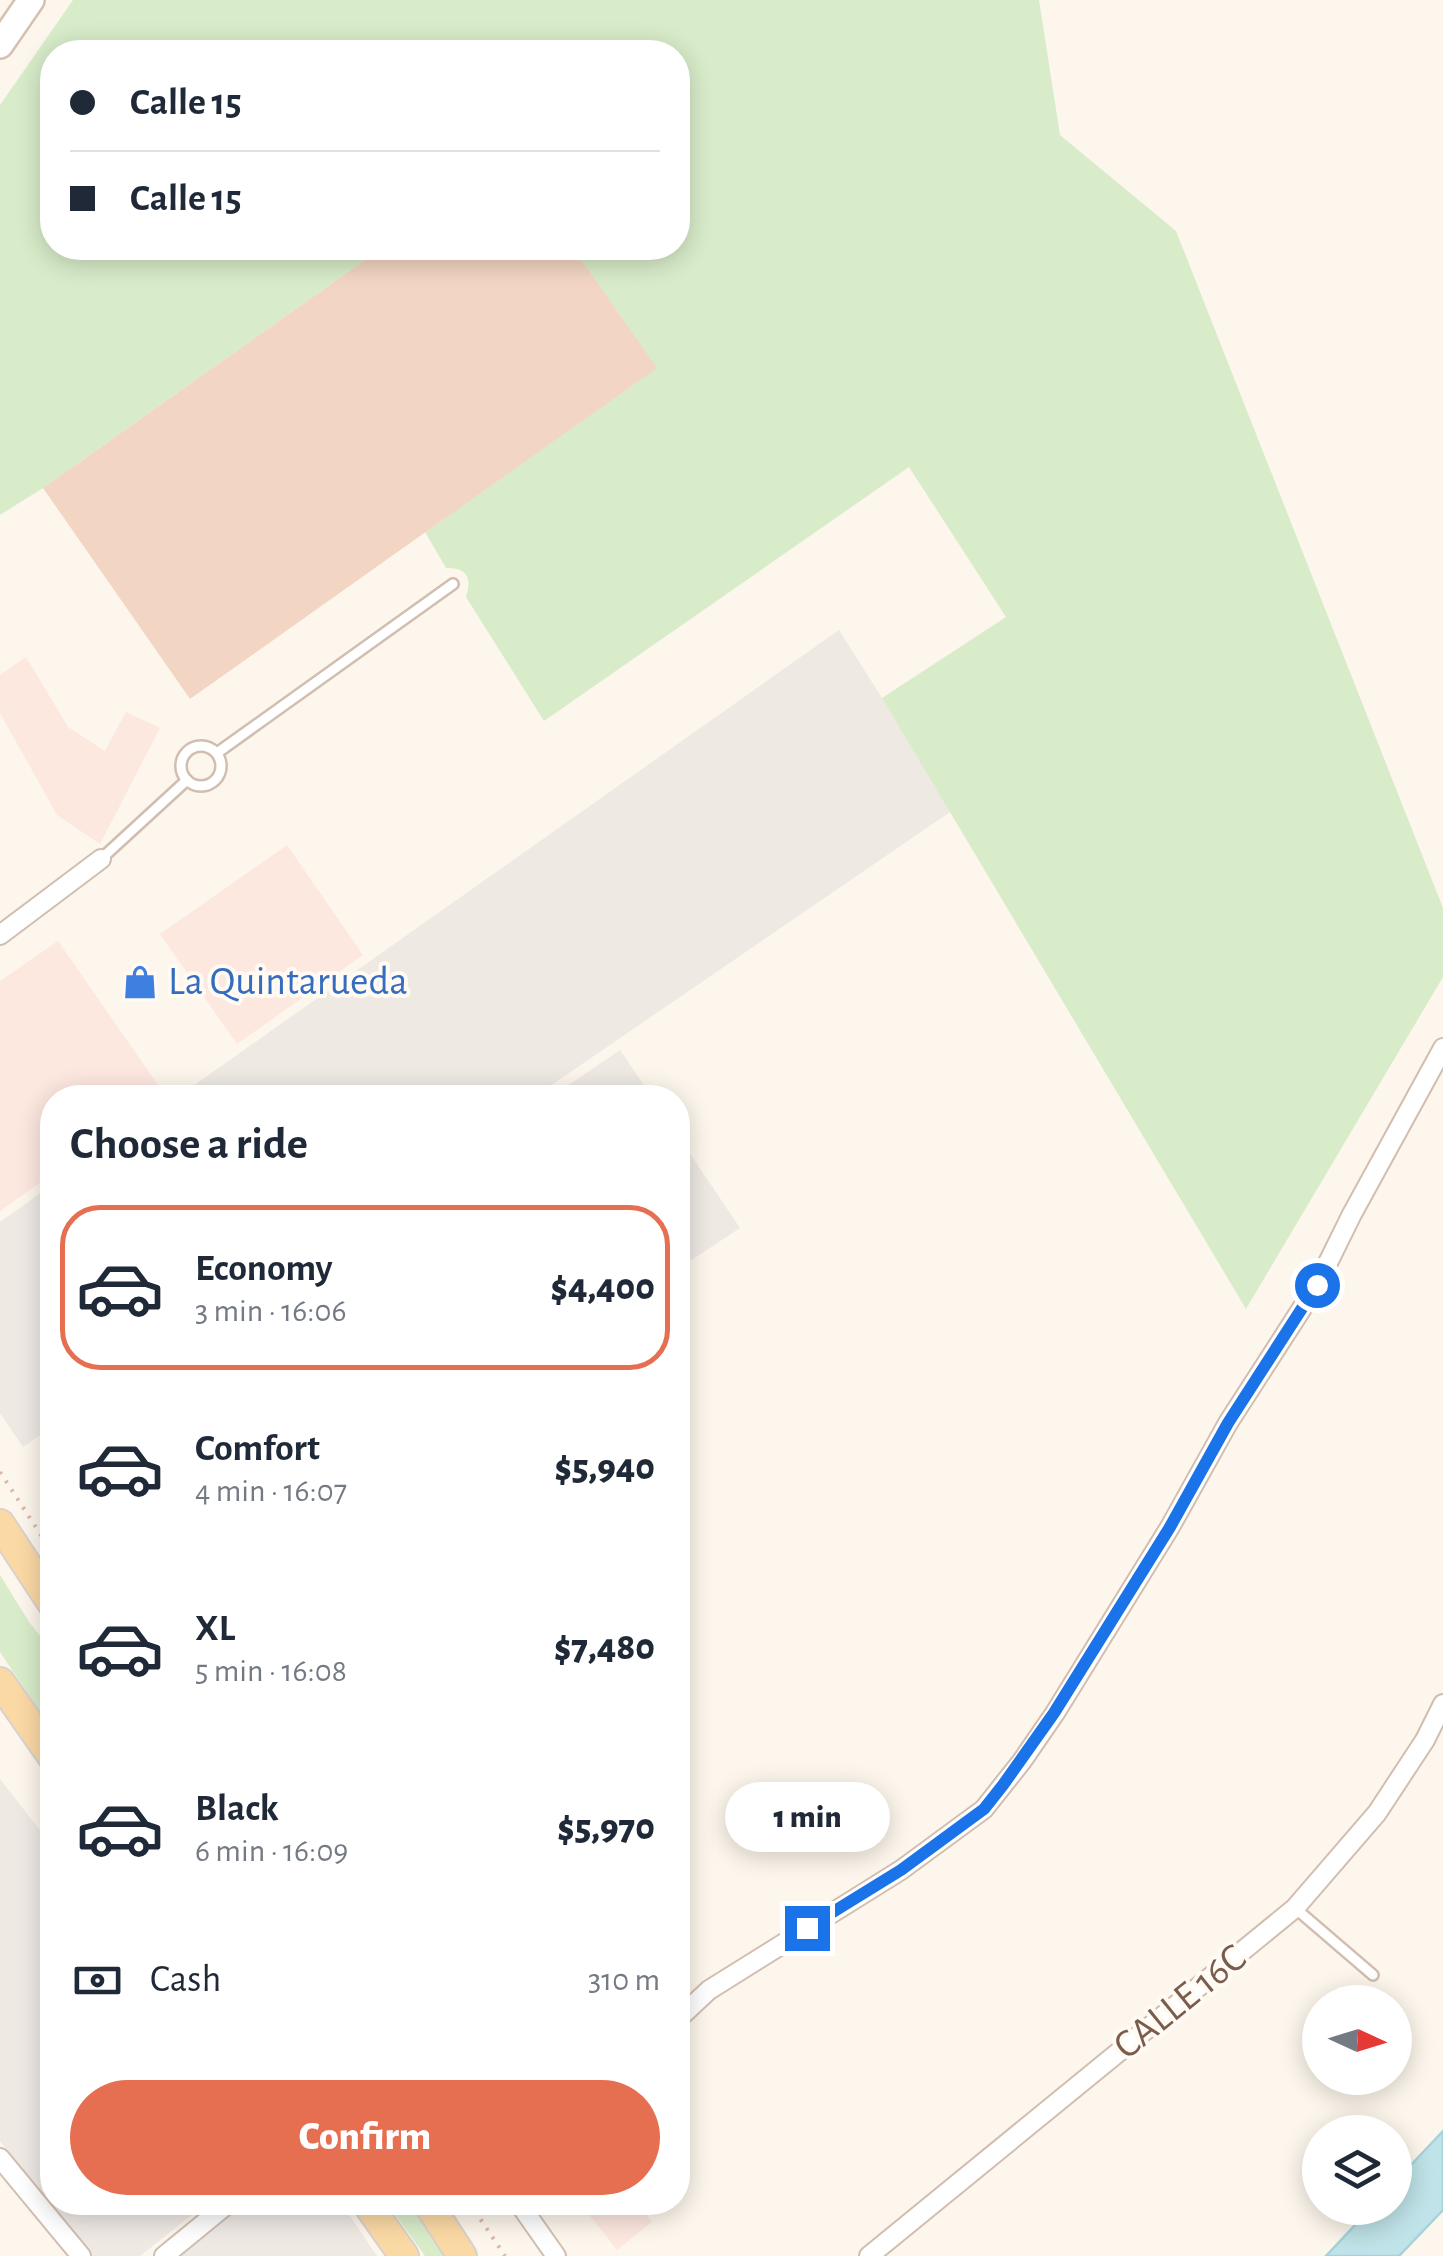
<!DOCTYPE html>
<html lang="en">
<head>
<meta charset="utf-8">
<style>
  :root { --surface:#fff; --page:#f6f6f7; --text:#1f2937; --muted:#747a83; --line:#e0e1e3; --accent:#e76f51 }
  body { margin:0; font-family:"Alegreya Sans",sans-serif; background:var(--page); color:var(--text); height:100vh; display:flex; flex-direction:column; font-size:38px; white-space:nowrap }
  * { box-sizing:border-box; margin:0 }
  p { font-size:32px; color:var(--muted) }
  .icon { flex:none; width:55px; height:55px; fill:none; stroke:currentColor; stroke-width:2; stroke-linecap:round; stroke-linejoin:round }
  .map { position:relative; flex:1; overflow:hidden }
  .panel { position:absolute; left:40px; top:1085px; width:650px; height:1130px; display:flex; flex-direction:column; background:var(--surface); border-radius:40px; box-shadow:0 5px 25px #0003 }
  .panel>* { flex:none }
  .hud { position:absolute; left:40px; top:40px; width:650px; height:220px; border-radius:40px; box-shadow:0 5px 25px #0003; display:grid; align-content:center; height:220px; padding:0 30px; background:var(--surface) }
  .needle { width:65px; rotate:94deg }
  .fabs { position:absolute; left:1302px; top:1985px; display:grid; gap:20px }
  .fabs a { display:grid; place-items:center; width:110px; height:110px; border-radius:50%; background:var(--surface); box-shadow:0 5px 25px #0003; font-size:50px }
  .end { position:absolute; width:45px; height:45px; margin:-22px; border:12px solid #1a73e8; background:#fff; box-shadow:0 0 0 5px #fff }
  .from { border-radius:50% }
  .bubble { position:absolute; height:70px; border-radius:35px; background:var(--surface); box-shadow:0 5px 25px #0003; font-size:32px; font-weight:800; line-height:70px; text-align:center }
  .hud b { display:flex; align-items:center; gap:35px; height:95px; font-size:38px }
  .hud b+b { border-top:2px solid var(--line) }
  .hud i { width:25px; height:25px; background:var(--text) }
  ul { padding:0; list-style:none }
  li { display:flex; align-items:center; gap:30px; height:165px; margin:0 20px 15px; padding:0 10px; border:5px solid transparent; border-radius:40px }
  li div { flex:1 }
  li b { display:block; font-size:38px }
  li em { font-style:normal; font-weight:800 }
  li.on { border-color:var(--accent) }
  li>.icon { width:90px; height:90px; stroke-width:1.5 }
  h2 { padding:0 30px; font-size:45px; line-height:120px }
  .pay { display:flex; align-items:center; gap:25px; height:110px; padding:0 30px; font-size:38px }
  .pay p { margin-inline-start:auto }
  .button { display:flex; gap:20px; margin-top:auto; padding:20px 30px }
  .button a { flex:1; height:115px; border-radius:60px; background:var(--accent); color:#fff; font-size:40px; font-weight:800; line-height:115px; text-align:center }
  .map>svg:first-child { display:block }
</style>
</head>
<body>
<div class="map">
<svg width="1443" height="2256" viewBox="0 0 1443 2256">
  <rect width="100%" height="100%" fill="#fdf6ec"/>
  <g fill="#fde8e0">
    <path d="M26 657 68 727 105 751 126 712 160 728 100 844 57 815 0 713V675Z"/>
    <path d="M287 845 363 955 237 1044 160 934Z"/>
    <path d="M58 941 165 1095 161 1098H52V1174L0 1211V981Z"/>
    <path d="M580 2203H637L652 2222 617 2250Z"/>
  </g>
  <g fill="#efe9e4">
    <path d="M839 630 953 810 534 1097 176 1098Z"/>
    <path d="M620 1050 652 1097H551Z"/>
    <path d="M678 1136 740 1228 678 1269Z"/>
    <path d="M52 1185V1427L23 1447 0 1413V1222Z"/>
    <path d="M0 1779 52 1846V2202L207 2203 140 2256H90L0 2141Z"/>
    <path d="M235 2202 341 2203 377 2256H173Z"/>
  </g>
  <g fill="#d8ecc9">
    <path d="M73 0H1039L1060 135 1176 231 1443 908V977L1246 1309 882 698 1006 617 909 467 544 721 466 597C472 578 468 568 446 568L425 532 656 368 573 248H678V52H52V248H382L43 488 0 515V105Z"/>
    <path d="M0 1575 29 1622 52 1651V1730L0 1652Z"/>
    <path d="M387 2203H408L445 2256H425Z"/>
  </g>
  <path fill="#bfe3e8" stroke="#a5d3da" stroke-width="2.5" d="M1443 2131V2210L1399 2256H1326L1371 2208H1395V2182Z"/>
  <path fill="#f3d5c3" d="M382 248H573L657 368 190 699 43 488Z"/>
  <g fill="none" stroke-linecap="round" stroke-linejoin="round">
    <g stroke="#d1beb0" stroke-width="14">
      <g id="lane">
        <circle cx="201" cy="766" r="20"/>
        <path d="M217 753 453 584"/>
        <path d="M101 859 187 780"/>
        <path d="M1295 1908 1373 1975"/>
      </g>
    </g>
    <g stroke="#d1beb0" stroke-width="22">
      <g id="street">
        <path d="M0 935 101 859"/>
        <path d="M678 2019 709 1990 901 1870 984 1809 1022 1761 1055 1713 1170 1527 1228 1423 1317 1285 1352 1214 1443 1048"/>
        <path d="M0 2158 81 2256"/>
        <path d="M518 2202 556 2256"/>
        <path d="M164 2256 230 2202"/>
        <path d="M869 2256 1295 1908 1377 1813 1425 1740 1443 1704"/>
      </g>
    </g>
    <g stroke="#d6c0b0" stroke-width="30">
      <path id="secondary" d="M0 45 31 0"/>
    </g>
    <g stroke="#dad1cd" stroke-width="32">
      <g id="primary">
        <path d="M0 1524 52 1603"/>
        <path d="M0 1682 52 1756"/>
        <path d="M366 2202 404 2256"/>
        <path d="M427 2202 462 2256"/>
      </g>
    </g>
    <g stroke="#d9b8a5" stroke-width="4" stroke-dasharray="2.5 8" stroke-linecap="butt">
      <path d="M0 1472 52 1552"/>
      <path d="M469 2202 505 2256"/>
    </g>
    <use href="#lane" stroke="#fff" stroke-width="9"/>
    <use href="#street" stroke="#fff" stroke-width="18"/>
    <use href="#secondary" stroke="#fff" stroke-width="25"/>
    <use href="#primary" stroke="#fbd9a5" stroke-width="28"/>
  </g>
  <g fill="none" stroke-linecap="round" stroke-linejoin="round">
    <path stroke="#1a73e8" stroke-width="12" d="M807 1928 901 1870 984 1809 1003 1785 1054 1713 1170 1527 1228 1423 1317 1285"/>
  </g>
  <defs>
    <g id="shop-bare" transform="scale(2.7)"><path d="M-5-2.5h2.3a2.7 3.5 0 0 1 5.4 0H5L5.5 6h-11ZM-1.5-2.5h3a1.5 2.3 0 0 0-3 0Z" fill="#3f7fe0" stroke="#fffaf3" stroke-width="2.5" paint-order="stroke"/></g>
  </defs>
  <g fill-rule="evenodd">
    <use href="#shop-bare" x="140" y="982"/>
  </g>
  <g text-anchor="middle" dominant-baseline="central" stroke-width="8" stroke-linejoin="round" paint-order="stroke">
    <g font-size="40" fill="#366cbe" stroke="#fffaf3" text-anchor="start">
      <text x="168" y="982">La Quintarueda</text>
    </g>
    <g font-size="40" fill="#7a5c4d" stroke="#fffaf3">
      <text transform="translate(1180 2002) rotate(-39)">CALLE 16C</text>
    </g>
  </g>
</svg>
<div class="fabs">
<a><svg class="needle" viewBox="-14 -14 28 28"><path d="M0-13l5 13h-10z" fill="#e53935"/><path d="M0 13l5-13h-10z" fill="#747a83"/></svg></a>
<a><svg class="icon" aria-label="layers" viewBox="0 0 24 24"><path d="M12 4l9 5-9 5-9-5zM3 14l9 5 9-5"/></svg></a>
</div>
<i class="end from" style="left:1317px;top:1285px"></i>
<i class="end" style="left:807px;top:1928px"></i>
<div class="bubble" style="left:725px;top:1782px;width:165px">1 min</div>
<div class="hud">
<b><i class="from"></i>Calle 15</b>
<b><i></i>Calle 15</b>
</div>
<section class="panel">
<h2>Choose a ride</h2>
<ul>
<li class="on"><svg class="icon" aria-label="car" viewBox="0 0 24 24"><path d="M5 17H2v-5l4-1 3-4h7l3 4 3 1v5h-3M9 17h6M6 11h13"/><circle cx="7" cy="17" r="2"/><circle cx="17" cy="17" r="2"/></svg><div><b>Economy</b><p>3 min · 16:06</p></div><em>$4,400</em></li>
<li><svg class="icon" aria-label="car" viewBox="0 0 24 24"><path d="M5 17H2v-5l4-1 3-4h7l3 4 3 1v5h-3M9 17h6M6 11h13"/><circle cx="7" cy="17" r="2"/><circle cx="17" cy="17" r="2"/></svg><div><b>Comfort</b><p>4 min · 16:07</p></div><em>$5,940</em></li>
<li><svg class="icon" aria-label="car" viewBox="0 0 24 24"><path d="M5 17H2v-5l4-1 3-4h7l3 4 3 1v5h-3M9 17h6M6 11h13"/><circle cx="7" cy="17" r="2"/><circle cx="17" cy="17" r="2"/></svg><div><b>XL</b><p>5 min · 16:08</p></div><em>$7,480</em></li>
<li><svg class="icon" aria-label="car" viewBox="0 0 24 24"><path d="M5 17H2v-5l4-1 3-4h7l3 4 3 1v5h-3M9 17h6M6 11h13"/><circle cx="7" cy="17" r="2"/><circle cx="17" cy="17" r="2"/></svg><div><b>Black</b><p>6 min · 16:09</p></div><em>$5,970</em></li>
</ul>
<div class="pay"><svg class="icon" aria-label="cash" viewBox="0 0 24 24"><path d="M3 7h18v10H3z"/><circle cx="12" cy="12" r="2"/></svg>Cash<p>310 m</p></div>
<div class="button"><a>Confirm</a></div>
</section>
</div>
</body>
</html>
